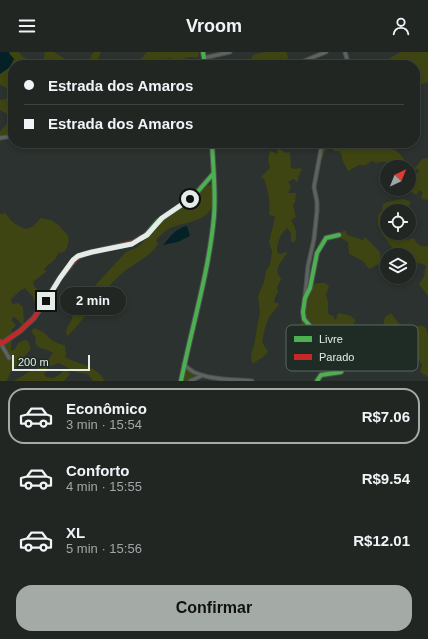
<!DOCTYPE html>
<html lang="pt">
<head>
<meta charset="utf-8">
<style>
  :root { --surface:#212623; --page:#2d3230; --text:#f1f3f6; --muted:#a2a5a6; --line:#3e4341; --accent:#a4aba7 }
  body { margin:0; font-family:Helvetica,sans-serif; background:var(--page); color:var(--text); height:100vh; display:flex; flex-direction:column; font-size:15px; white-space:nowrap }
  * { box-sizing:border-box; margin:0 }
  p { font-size:13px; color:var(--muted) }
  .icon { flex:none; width:22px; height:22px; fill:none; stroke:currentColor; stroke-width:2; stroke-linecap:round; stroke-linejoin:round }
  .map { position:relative; height:329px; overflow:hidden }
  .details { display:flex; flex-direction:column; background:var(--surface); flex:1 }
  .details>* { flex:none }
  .hud { position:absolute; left:8px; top:8px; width:412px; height:88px; border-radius:16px; box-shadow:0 2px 6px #0003,0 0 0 1px var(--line); display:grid; align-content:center; height:88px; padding:0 16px; background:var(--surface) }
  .needle { width:26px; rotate:43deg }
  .buttons { position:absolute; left:380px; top:108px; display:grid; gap:8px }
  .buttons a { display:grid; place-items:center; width:36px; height:36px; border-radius:50%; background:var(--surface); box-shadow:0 2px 6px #0003,0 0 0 1px var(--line); font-size:20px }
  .scale { position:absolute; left:12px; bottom:10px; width:78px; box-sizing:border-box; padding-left:4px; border:2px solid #e4ece8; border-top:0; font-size:11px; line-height:14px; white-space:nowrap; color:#e4ece8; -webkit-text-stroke:3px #1f2c26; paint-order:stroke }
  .end { position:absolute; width:18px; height:18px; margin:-9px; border:5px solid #e4ece8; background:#111; box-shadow:0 0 0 2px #111 }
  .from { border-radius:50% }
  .bubble { position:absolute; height:28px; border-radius:14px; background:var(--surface); box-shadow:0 2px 6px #0003,0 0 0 1px var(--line); font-size:13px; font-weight:800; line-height:28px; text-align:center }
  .hud b { display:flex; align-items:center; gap:14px; height:38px; font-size:15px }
  .hud b+b { border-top:1px solid var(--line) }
  .hud i { width:10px; height:10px; background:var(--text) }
  ul { padding:7px 0 0; list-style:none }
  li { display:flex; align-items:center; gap:12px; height:56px; margin:0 8px 6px; padding:0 8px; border:2px solid transparent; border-radius:16px }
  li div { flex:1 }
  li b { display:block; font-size:15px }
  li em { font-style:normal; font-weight:800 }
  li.active { border-color:var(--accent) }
  li>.icon { width:36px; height:36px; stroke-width:1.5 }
  .cta { display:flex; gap:8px; margin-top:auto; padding:8px 16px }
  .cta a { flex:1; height:46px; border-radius:16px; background:var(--accent); color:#111; font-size:16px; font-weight:800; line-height:46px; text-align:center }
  header { display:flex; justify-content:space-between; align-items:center; height:52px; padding:0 16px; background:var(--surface); font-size:18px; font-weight:800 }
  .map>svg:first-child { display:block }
</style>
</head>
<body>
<header><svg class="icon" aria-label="menu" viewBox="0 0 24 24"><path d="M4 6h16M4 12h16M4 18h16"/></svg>Vroom<svg class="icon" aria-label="person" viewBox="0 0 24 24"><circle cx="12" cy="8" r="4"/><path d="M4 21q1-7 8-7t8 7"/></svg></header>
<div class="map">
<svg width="428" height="329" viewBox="0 0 428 329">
  <rect width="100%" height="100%" fill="#2c322f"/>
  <g fill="#3e4512">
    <path d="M9 0H19C22 6 29 7 33 13H13V86L5 85 0 89V80C5 73 10 71 7 62L0 58V48L6 47C9 42 9 39 5 35L0 33V18Z"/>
    <path d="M45 0H54L65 7 71 9 89 7 94 0H101L98 6 101 8 102 13H43Z"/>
    <path d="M147 0H199L198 6 190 5 180 8 168 6 155 13H141L140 8Z"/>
    <path d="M265 0H286L288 5 286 10 281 6 282 13H252L251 8 253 3Z"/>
    <path d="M401 0H428V30L415 34V13H377Z"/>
    <path d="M327 91H384L387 96C397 97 402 103 406 111 395 114 386 107 376 111L372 109 366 113H359L348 119 343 109 341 101 338 99H334L330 95 325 99 319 116 323 94Z"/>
    <path d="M278 96 286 101 288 100 290 101 291 116 294 117 300 116 302 117 298 126V130L293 127 288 130 291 134 288 141H296L295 150 293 153 296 165 291 168C295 175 299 182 294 191L291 189V181L287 176C280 182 277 191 277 200L280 202 286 200 287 201C284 206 275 216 278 222 279 224 281 226 281 228L277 235 278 240 274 248 275 251H278L279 253 269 265 265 276 262 290 268 300 263 305 252 312 251 302 254 294 258 270 260 261 258 244 264 230 266 218 269 215 271 207 272 199 269 190 275 166 274 164 269 163C271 152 268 138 264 127L261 125 270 116 268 107 270 99 277 102Z"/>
    <path d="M428 106V148L422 147 421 145 423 141 420 138 416 143 411 140 399 139V137H409V133L412 132 415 127 409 126V123L418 121 419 118 414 117 422 107Z"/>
    <path d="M213 132 216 135C213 142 214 150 211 157 204 170 180 171 168 177 164 180 160 184 156 188L158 192C148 207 132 212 120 223 100 242 86 265 68 284L66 281C66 274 72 270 73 263 74 255 71 242 78 237L86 240 90 239 126 200 138 195 158 175 163 168 204 134Z"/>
    <path d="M403 147 411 150 406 159H387V181H400L407 188 413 186C417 191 420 196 428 194V244L419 232 424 225 426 214 423 212 413 210 409 205V203H398L382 182 378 173V163L382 158 383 152C389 149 396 148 403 147Z"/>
    <path d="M6 161C9 169 17 174 26 177L32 175 41 166 51 168 60 174C61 178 64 178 66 181 71 187 68 195 64 200L58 201C56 211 47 211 44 218L47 219 33 230 34 234 46 246 40 253 35 251 33 245 25 236 21 238 11 247 12 252 18 251 23 255 24 272 22 273 15 265 12 266V269L16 273 14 276 12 277 11 299 15 297 18 291 25 288 28 289 31 297 10 321 7 329H0V162Z"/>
    <path d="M343 179H346L347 183 363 188 365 185 380 200 381 211 369 217 363 209 349 202 348 190 341 186 340 183Z"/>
    <path d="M317 231H325L329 234 326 243 328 250V262L333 264 336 269 337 263 339 261 351 264 355 268V270L353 271C360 285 368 282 382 278L385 265 391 261 400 273 423 274 426 276 428 283V325L420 320 422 313 419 308C411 306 404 308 396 306L393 312 391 301 385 305 378 299 356 297 351 289 350 294H342L337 293V295L339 297 333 300 331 304 323 298 321 286 314 289 312 294 307 297C286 299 300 275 303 266 305 262 303 256 305 251 306 243 310 233 317 231Z"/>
    <path d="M34 276 43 280 53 289 65 294 66 302 65 305C81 313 95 313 105 329H93L88 322 75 320 59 311 48 315 44 323C51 329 58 325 63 319H68L70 322 64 329H14L32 318 36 319 51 304 53 301C45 295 42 300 35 291L36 286 31 279Z"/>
    <path d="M186 316 191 321 196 324 187 329H182Z"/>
  </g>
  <g fill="#042127">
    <path d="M0 0H10L9 1 14 7 10 15 0 22Z"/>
    <path d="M187 174 190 184 178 190 163 193C170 185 176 176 187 174Z"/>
  </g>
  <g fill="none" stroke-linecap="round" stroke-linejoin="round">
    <g stroke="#4a504e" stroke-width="5">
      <g id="street">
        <path d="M345 0 348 11 346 13"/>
        <path d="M204 6 230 0"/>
        <path d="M294 13 326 0"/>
        <path d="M0 86 13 84"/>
        <path d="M312 91 322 92"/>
        <path d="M305 244 308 214 314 187 317 159V150L314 135 322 92"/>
        <path d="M1 292 9 306"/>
        <path d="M184 312C196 329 233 327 252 329"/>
        <path d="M190 329 201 324"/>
      </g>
    </g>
    <g stroke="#4a504e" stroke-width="6">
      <g id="fast">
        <path d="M203 0 205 13"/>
        <path d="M146 183 158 169 193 145 213 122"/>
        <path d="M181 329C192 274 209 220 214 164 216 140 213 115 212 91"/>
        <path d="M317 329 321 323 341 320 343 316 340 310 304 267 303 260 305 246 310 236 317 201 326 186 339 183"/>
      </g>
    </g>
    <g stroke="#4a504e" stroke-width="6">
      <path id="jam" d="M0 290 1 292 20 279 34 266 60 226 76 206 84 202 132 191 146 183"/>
    </g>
    <use href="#street" stroke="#5d6361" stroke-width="3"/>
    <use href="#fast" stroke="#4caf50" stroke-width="4"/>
    <use href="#jam" stroke="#c62828" stroke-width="4"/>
  </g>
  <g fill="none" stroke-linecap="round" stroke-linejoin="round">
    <path stroke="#e4ece8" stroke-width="5" d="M46 249 60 226 73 208 78 204 92 200 132 192 140 187 147 183 162 166 190 147"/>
  </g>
  <rect x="286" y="273" width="132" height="46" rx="6" fill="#1f2c26" stroke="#5a6660" stroke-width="1"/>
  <rect x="294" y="284" width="18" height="6" fill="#4caf50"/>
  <rect x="294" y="302" width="18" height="6" fill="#c62828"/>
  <g font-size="11" fill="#e4ece8">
    <text x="319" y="291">Livre</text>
    <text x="319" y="309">Parado</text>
  </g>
</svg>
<div class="buttons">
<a><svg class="needle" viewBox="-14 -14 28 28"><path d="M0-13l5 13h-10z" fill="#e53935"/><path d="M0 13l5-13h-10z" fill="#a2a5a6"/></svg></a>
<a><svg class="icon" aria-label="locate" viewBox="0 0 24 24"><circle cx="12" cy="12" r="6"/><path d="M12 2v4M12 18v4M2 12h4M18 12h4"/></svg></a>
<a><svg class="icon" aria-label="layers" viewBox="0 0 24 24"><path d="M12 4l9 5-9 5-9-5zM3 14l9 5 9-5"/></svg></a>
</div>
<div class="scale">200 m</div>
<i class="end from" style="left:190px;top:147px"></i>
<i class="end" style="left:46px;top:249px"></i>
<div class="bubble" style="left:60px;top:235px;width:66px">2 min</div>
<div class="hud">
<b><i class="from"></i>Estrada dos Amaros</b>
<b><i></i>Estrada dos Amaros</b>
</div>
</div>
<section class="details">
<ul>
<li class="active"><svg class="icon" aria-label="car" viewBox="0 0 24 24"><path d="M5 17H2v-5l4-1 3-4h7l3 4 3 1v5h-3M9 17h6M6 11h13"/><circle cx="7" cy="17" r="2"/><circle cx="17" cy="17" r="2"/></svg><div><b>Econômico</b><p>3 min · 15:54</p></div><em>R$7.06</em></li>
<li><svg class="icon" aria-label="car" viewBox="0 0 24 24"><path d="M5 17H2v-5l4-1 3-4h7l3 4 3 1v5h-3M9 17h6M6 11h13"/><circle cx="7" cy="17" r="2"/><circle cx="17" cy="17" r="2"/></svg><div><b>Conforto</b><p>4 min · 15:55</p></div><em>R$9.54</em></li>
<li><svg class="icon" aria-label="car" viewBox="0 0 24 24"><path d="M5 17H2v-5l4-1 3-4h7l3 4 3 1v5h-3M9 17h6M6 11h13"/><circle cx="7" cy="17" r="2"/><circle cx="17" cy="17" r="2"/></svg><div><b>XL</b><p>5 min · 15:56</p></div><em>R$12.01</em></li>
</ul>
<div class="cta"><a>Confirmar</a></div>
</section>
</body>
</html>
